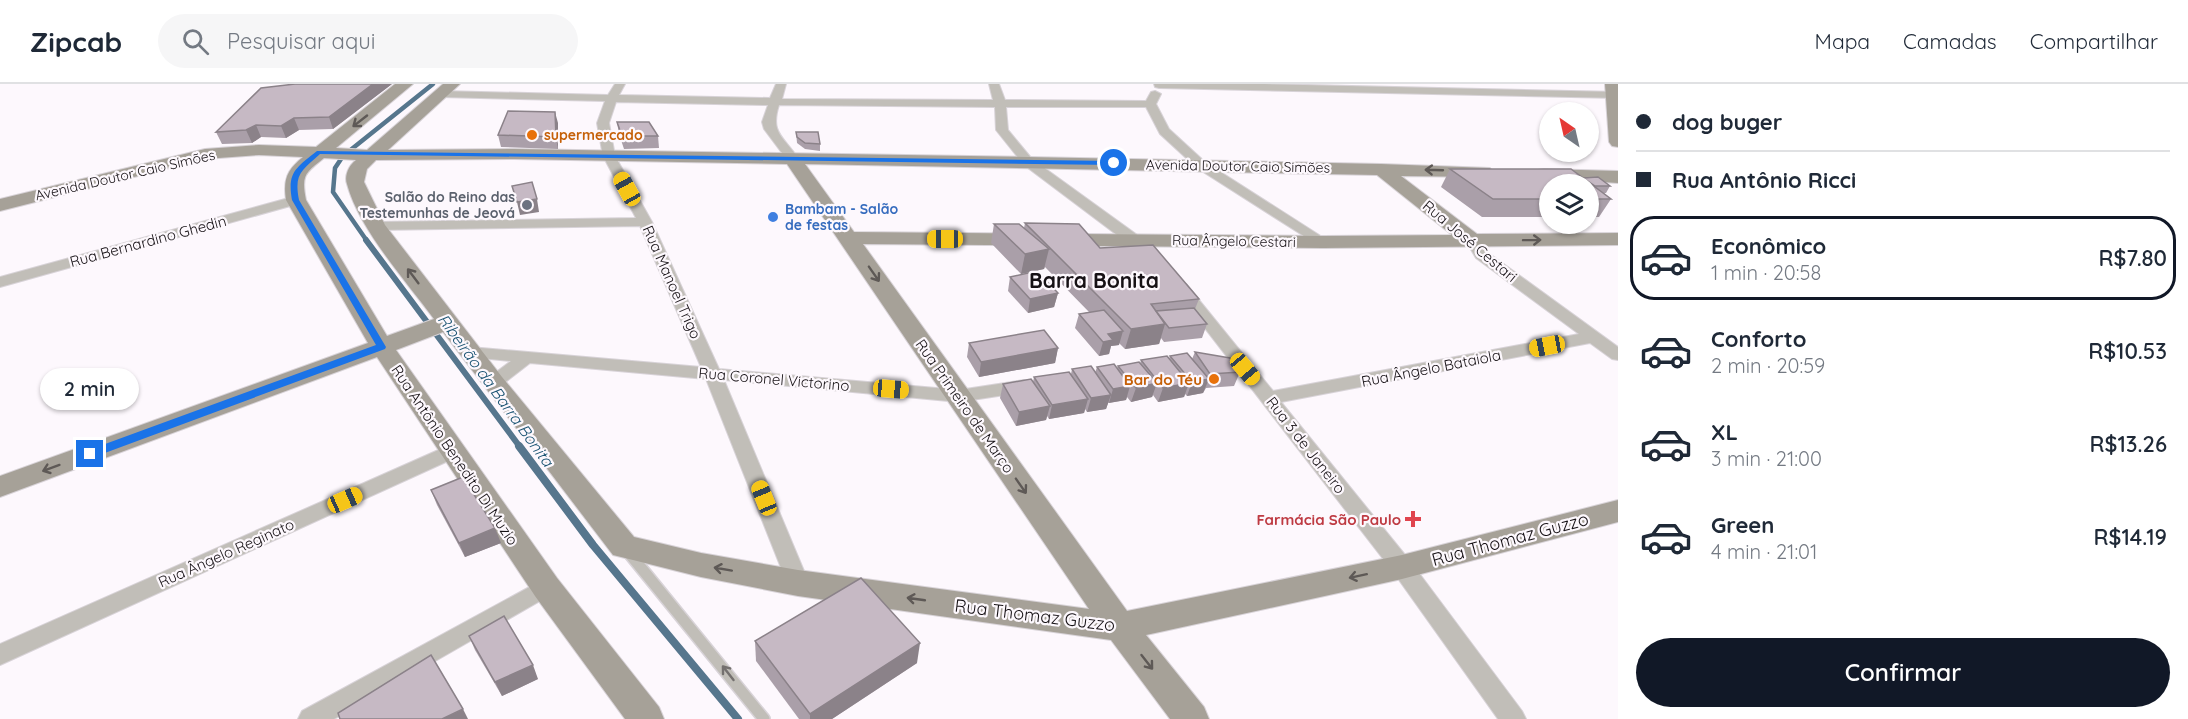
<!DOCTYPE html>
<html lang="pt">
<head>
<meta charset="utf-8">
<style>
  :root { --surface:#fff; --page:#f6f6f7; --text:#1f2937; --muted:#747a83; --line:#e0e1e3; --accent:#111827 }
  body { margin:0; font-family:Quicksand,sans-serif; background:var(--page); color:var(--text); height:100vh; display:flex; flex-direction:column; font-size:22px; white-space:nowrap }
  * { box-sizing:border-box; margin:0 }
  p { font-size:20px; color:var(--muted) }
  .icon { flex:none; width:33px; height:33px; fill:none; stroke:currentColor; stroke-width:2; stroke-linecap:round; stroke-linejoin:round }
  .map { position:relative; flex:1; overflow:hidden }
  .drawer { display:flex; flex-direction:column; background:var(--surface); width:570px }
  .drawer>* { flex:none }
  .banner { display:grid; align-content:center; height:132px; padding:0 18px; background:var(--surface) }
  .needle { width:39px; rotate:326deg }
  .controls { position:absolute; left:1539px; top:18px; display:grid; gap:12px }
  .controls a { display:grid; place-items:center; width:60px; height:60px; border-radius:50%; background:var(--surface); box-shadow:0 2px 4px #0004; font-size:30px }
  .end { position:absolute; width:27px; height:27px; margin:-14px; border:8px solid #1a73e8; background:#fff; box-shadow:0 0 0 3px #fff }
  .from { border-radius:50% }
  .bubble { position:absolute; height:42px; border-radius:21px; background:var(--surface); box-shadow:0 2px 4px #0004; font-size:20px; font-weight:600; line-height:42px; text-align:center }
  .car { position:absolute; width:18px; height:36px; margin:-18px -9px; border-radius:8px; box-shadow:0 0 4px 2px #0007; background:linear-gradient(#f5c518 24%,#345 0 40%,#f5c518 0 76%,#345 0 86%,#f5c518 0) }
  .banner b { display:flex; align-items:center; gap:21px; height:57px; font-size:22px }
  .banner b+b { border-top:2px solid var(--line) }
  .banner i { width:15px; height:15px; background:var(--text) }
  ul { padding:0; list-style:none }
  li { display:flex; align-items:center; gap:18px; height:84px; margin:0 12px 9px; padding:0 6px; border:3px solid transparent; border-radius:24px }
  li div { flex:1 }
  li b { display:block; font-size:22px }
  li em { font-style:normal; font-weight:600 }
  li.active { border-color:var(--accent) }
  li>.icon { width:54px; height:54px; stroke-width:1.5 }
  .action { display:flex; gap:12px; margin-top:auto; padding:12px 18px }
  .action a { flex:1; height:69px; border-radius:36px; background:var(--accent); color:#fff; font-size:24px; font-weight:600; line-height:69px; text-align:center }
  header { display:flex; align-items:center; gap:36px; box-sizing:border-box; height:84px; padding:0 30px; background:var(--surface); border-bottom:2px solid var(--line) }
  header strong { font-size:28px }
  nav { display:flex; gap:33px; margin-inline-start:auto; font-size:21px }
  .search { width:420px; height:54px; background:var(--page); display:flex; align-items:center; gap:15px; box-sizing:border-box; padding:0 21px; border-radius:33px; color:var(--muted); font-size:22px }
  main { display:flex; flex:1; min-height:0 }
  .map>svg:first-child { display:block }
</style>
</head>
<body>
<header>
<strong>Zipcab</strong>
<div class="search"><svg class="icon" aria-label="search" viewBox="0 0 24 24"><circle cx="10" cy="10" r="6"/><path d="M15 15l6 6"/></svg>Pesquisar aqui</div>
<nav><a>Mapa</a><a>Camadas</a><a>Compartilhar</a></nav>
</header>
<main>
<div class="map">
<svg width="1618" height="635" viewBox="0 0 1618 635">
  <rect width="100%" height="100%" fill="#fdf8fd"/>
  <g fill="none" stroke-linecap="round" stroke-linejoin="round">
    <path stroke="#56768d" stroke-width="4.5" d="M367 157 333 108 335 84 343 72 433 0"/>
    <path stroke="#56768d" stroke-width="6" d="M366 156 520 363"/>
    <path stroke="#56768d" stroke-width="8" d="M519 362 593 461 738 635"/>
    <g stroke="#d8d3d8" stroke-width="14">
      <path id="lane" d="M629 469 764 635"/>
    </g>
    <g stroke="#d8d3d8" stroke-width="2">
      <g id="street">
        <path d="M615 0H625L619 11 770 14 776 0H786L782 15 993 16 989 0H999L1005 16 1146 17 1151 8 1155 7 1161 10 1156 20 1169 45 1205 78 1330 158 1328 161H1318L1197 84 1160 50 1146 23H1006L1008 46 1032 75 1140 153 1153 166 1146 170 1141 169 1024 81 996 46 995 23 779 21C770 49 783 52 798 74L792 78 788 77 764 45 762 38 768 21 616 18 609 39 615 72 652 138 719 285 959 306 1024 296 1030 298 1033 302 1030 306 1024 308 959 318 724 296 809 499 806 505 798 508 790 505 787 499 706 295 530 279 499 303H487L484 299 487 295 511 277 470 273 464 272 462 268 464 264 470 263 701 283 640 142 376 146 369 142 376 138 636 134 603 72 597 39 605 17 441 13 435 10 441 7 608 11Z"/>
        <path d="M1154 0H1264L1618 8V14L1159 4 1155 3Z"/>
        <path d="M296 112 301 113 303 116 301 119 0 203V193Z"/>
        <path d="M1473 153 1478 154 1487 168 1618 263V276L1612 275 1590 259 1281 318 1410 477 1522 627 1526 635H1498L1394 489 1173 203 1176 200H1186L1273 307 1579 250 1476 174 1466 157Z"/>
        <path d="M452 360 459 362 462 367 459 372 0 581V560Z"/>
        <path d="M546 494 554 497 557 503 554 509 334 635H298L302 627Z"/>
      </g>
    </g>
    <g stroke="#d8d3d8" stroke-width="2">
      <g id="secondary">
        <path d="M395 0H413L336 64 367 66 443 0H460L388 66 514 65 1028 73 1381 80 1490 84 1493 88 1490 92 1484 93 1401 92 1477 150 1618 149V161L1323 164 863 160 1127 527 1402 471 1618 416V438L1402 495 1146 551 1204 623 1209 635H1170L1111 556 798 512 701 493 613 471 443 248 396 266 557 494 659 623 664 635H625L535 512 377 273 0 413V392L368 259 286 116C283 95 287 86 303 73L259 71 205 75 0 127V115L205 65 259 61 316 63ZM324 74 356 76C349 81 344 92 347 100 359 145 406 197 434 235L387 252 306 116C301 91 305 89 324 74ZM514 75 787 80 1089 525 798 486 701 469 634 453 502 293 385 141 364 98 367 85 376 76ZM805 80 1377 91 1452 151 1323 152 854 148Z"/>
        <path d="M1605 0H1618V63L1612 62 1609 58Z"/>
        <path d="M1544 85 1618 87V99L1538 94 1535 90 1538 86Z"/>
      </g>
    </g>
    <use href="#lane" stroke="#c1beb8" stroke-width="11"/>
    <use href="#street" fill="#c1beb8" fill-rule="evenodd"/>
    <use href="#secondary" fill="#a6a198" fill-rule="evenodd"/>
  </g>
  <g fill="#aa9fa9">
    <path d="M392 0 333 45 299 46 286 54 261 53 252 59 222 60 216 48Z"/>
    <path d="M617 38 658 52 659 64 624 65 619 50Z"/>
    <path d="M558 39V65L501 63 498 51Z"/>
    <path d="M796 48 820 60V67L805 65 797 59Z"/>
    <path d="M1450 85 1583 94 1610 102 1606 109H1604L1611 115 1599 133H1588V100H1550V133H1482L1441 103Z"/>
    <path d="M1025 139 1100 164 1199 215 1195 225 1207 240 1202 254 1164 258 1161 254 1159 260 1125 265 1119 259V261L1111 262 1109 270 1099 272 1075 244 1079 230 1089 228 1045 183 1044 185 1021 190 991 159 994 140 1024 144Z"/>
    <path d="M1010 193 1058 209 1054 223 1028 229 1008 207Z"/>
    <path d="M969 259 1058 264 1055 279 979 293 967 273Z"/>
    <path d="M1195 268 1240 288 1234 302 1206 304 1203 309 1187 312 1185 310 1184 313 1158 318 1153 311 1152 313 1131 318 1127 313 1126 316 1108 319 1106 325 1087 328 1085 325 1084 329 1049 335 1047 332 1046 336 1016 342 1000 314 1003 300 1033 298 1034 293 1071 290 1072 285 1095 289 1097 283 1117 284 1118 282 1140 280 1141 276 1169 275 1170 272 1192 275Z"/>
    <path d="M431 406 501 459 465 473 437 421Z"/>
    <path d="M469 552 538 595 502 612 475 566Z"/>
    <path d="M755 557 917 579 832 635H799L756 577Z"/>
  </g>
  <g fill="#8b8289">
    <path d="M373 0H392L333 45 329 33Z"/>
    <path d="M555 28 558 39V65L556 53Z"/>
    <path d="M294 34 299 46 286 54 281 42Z"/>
    <path d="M256 41 261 53 252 59 246 46Z"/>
    <path d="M537 115 539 128 520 131 517 118Z"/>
    <path d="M1049 165 1044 185 1021 190 1025 170Z"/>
    <path d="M1058 209 1054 223 1028 229 1030 215Z"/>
    <path d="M1165 240 1159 260 1125 265 1131 245Z"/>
    <path d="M1123 247 1119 261 1111 262 1109 270 1099 272 1103 258 1108 250Z"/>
    <path d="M1058 264 1055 279 979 293 981 278Z"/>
    <path d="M1209 295 1203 309 1187 312 1192 298Z"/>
    <path d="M1157 299 1152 313 1131 318 1136 304Z"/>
    <path d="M1189 299 1184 313 1158 318 1163 304Z"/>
    <path d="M1130 302 1126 316 1109 319 1113 305Z"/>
    <path d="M1111 311 1106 325 1087 328 1091 314Z"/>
    <path d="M1088 315 1084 329 1049 335 1052 321Z"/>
    <path d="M1050 322 1046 336 1016 342 1019 328Z"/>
    <path d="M495 444 501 459 465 473 459 459Z"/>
    <path d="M920 559 917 579 832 635H810V630Z"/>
    <path d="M533 581 538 595 502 612 495 598Z"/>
    <path d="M463 625 468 635H442Z"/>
  </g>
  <g fill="#c6b9c4" stroke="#8b8289" stroke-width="1.5">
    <path d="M295 0H373L329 33 294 34 281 42 256 41 246 46 216 48 261 4Z"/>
    <path d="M508 27 555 28 556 53 498 51Z"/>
    <path d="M617 38H649L658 52H622Z"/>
    <path d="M796 48H818L820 60 805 59 797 53Z"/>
    <path d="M1450 85H1571L1611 115H1588V100H1550V115H1493Z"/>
    <path d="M1598 93 1610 102H1595L1583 94Z"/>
    <path d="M532 98 537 115 517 118 512 102Z"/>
    <path d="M1025 139 1079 140 1100 164 1153 161 1199 215 1151 220 1165 240 1131 245Z"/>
    <path d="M994 140H1019L1049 165 1025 170Z"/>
    <path d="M1037 187 1058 209 1030 215 1010 193Z"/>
    <path d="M1194 224 1207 240 1169 244 1156 227Z"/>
    <path d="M1104 226 1123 247 1108 250 1113 256 1103 258 1079 230Z"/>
    <path d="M1044 246 1058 264 981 278 969 259Z"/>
    <path d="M1195 268 1230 274 1240 288 1210 290Z"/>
    <path d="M1187 269 1209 295 1192 298 1170 272Z"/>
    <path d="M1167 272 1189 299 1163 304 1141 276Z"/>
    <path d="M1139 278 1157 299 1136 304 1118 282Z"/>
    <path d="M1114 280 1130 302 1113 305 1097 283Z"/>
    <path d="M1091 282 1111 311 1091 314 1072 285Z"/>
    <path d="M1069 288 1088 315 1052 321 1034 293Z"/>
    <path d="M1031 295 1050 322 1019 328 1003 300Z"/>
    <path d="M463 393 495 444 459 459 431 406Z"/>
    <path d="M861 494 920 559 810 630 755 557Z"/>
    <path d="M504 532 533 581 495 598 469 552Z"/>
    <path d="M431 571 463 625 442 635H340L338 629Z"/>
  </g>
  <defs><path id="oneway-shaft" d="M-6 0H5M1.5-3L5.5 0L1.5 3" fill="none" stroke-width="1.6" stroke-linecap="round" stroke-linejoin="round" transform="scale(1.5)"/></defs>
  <g stroke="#5e5956">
    <use href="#oneway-shaft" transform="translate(360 37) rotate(142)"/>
    <use href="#oneway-shaft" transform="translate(1434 86) rotate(-178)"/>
    <use href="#oneway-shaft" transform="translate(1532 156) rotate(-1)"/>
    <use href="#oneway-shaft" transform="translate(874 190) rotate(55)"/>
    <use href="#oneway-shaft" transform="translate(413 192) rotate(-127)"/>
    <use href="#oneway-shaft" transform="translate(51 384) rotate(160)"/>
    <use href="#oneway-shaft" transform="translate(1021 402) rotate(55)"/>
    <use href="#oneway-shaft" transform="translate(723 485) rotate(-170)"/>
    <use href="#oneway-shaft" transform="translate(1358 492) rotate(168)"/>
    <use href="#oneway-shaft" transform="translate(916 515) rotate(-172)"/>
    <use href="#oneway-shaft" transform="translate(1147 578) rotate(52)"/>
  </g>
  <use stroke="#74706f" href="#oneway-shaft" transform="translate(728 589) rotate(-128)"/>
  <path fill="#1a73e8" d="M317 67 1114 77 1117 79 1114 81 320 70C301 87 294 90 299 116L386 263 385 265 94 373H86V367L376 261 292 116C287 88 296 84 317 67Z"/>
  <g fill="#e8710a" stroke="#fdf8fd" stroke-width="2">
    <circle cx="532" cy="51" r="6"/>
    <circle cx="1214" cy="295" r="6"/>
  </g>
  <circle fill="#6b7280" stroke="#fdf8fd" stroke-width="2" cx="527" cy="121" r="6"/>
  <circle fill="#3f7fe0" stroke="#fdf8fd" stroke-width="2" cx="773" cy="133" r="6"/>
  <path fill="#e0444e" stroke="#fdf8fd" stroke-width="2" d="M1410 426h6v6h6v6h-6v6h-6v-6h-6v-6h6z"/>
  <g text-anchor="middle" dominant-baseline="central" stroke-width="4.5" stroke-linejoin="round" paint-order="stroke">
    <g font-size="14" font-weight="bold" fill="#c56008" stroke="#fdf8fd" text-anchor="start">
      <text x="544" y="51">supermercado</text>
    </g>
    <g font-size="14" fill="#161115" stroke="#fdf8fd">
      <text transform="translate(1238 82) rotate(1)">Avenida Doutor Caio Simões</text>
      <text transform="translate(125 91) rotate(-13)">Avenida Doutor Caio Simões</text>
      <text transform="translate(1234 157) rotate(1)">Rua Ângelo Cestari</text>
    </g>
    <g font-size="14" font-weight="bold" fill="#5b616d" stroke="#fdf8fd" text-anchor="end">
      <text x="515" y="113">Salão do Reino das<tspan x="515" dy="16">Testemunhas de Jeová</tspan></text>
    </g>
    <g font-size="14" font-weight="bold" fill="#366cbe" stroke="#fdf8fd" text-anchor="start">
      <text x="785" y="125">Bambam - Salão<tspan x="785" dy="16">de festas</tspan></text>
    </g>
    <g font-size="15" fill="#161115" stroke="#fdf8fd">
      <text transform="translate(148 157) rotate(-15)">Rua Bernardino Ghedin</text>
      <text transform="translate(1470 157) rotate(40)">Rua José Cestari</text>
      <text transform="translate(672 198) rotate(66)">Rua Manoel Trigo</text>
      <text transform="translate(1431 284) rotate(-11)">Rua Ângelo Bataiola</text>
      <text transform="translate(774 295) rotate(5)">Rua Coronel Victorino</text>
      <text transform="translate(965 322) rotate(55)">Rua Primeiro de Março</text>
      <text transform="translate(1306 361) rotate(52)">Rua 3 de Janeiro</text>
      <text transform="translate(455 371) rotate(56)">Rua Antônio Benedito Di Muzio</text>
      <text transform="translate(226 469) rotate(-24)">Rua Ângelo Reginato</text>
    </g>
    <g font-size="15" font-weight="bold" fill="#c56008" stroke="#fdf8fd" text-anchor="end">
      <text x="1202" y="295">Bar do Téu</text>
    </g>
    <g font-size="15" font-weight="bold" fill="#be3a42" stroke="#fdf8fd" text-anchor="end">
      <text x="1401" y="435">Farmácia São Paulo</text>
    </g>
    <g font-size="16" font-style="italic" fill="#1b5473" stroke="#fdf8fd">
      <text transform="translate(496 306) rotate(54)">Ribeirão da Barra Bonita</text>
    </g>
    <g font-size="18" fill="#161115" stroke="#fdf8fd">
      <text transform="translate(1510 455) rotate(-15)">Rua Thomaz Guzzo</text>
      <text transform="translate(1035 531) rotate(7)">Rua Thomaz Guzzo</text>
    </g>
    <g font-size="21" font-weight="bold" fill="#161115" stroke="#fdf8fd">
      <text x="1094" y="196">Barra Bonita</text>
    </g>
  </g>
</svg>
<div class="controls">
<a><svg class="needle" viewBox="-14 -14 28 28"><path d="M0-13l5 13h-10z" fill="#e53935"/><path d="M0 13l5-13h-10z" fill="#747a83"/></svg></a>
<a><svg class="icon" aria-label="layers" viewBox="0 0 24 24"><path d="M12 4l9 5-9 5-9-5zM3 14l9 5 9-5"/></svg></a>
</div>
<i class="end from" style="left:1114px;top:79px"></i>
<i class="end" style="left:90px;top:370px"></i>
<div class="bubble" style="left:40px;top:284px;width:99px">2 min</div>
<i class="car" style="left:627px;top:105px;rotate:331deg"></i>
<i class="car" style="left:945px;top:155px;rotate:270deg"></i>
<i class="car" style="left:1547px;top:262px;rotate:259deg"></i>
<i class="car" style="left:1245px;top:285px;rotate:140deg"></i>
<i class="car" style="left:891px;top:305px;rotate:95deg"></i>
<i class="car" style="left:764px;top:414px;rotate:338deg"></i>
<i class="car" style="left:345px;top:416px;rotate:66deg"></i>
</div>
<section class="drawer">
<div class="banner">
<b><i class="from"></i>dog buger</b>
<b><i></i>Rua Antônio Ricci</b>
</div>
<ul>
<li class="active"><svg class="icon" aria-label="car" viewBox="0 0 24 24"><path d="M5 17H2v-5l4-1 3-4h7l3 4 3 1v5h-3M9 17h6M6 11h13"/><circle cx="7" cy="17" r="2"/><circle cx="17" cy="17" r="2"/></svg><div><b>Econômico</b><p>1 min · 20:58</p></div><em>R$7.80</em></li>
<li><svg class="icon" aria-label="car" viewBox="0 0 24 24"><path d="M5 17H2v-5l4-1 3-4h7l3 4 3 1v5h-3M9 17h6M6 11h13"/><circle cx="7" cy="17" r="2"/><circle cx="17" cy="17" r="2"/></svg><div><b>Conforto</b><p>2 min · 20:59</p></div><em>R$10.53</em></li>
<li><svg class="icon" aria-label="car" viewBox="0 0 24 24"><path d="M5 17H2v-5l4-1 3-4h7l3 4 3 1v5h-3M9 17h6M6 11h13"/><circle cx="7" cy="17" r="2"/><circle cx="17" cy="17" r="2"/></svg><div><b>XL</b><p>3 min · 21:00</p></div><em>R$13.26</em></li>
<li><svg class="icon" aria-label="car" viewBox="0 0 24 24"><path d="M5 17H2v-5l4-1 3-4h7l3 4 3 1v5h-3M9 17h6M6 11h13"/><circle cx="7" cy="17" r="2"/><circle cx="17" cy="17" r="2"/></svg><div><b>Green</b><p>4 min · 21:01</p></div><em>R$14.19</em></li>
</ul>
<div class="action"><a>Confirmar</a></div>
</section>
</main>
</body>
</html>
